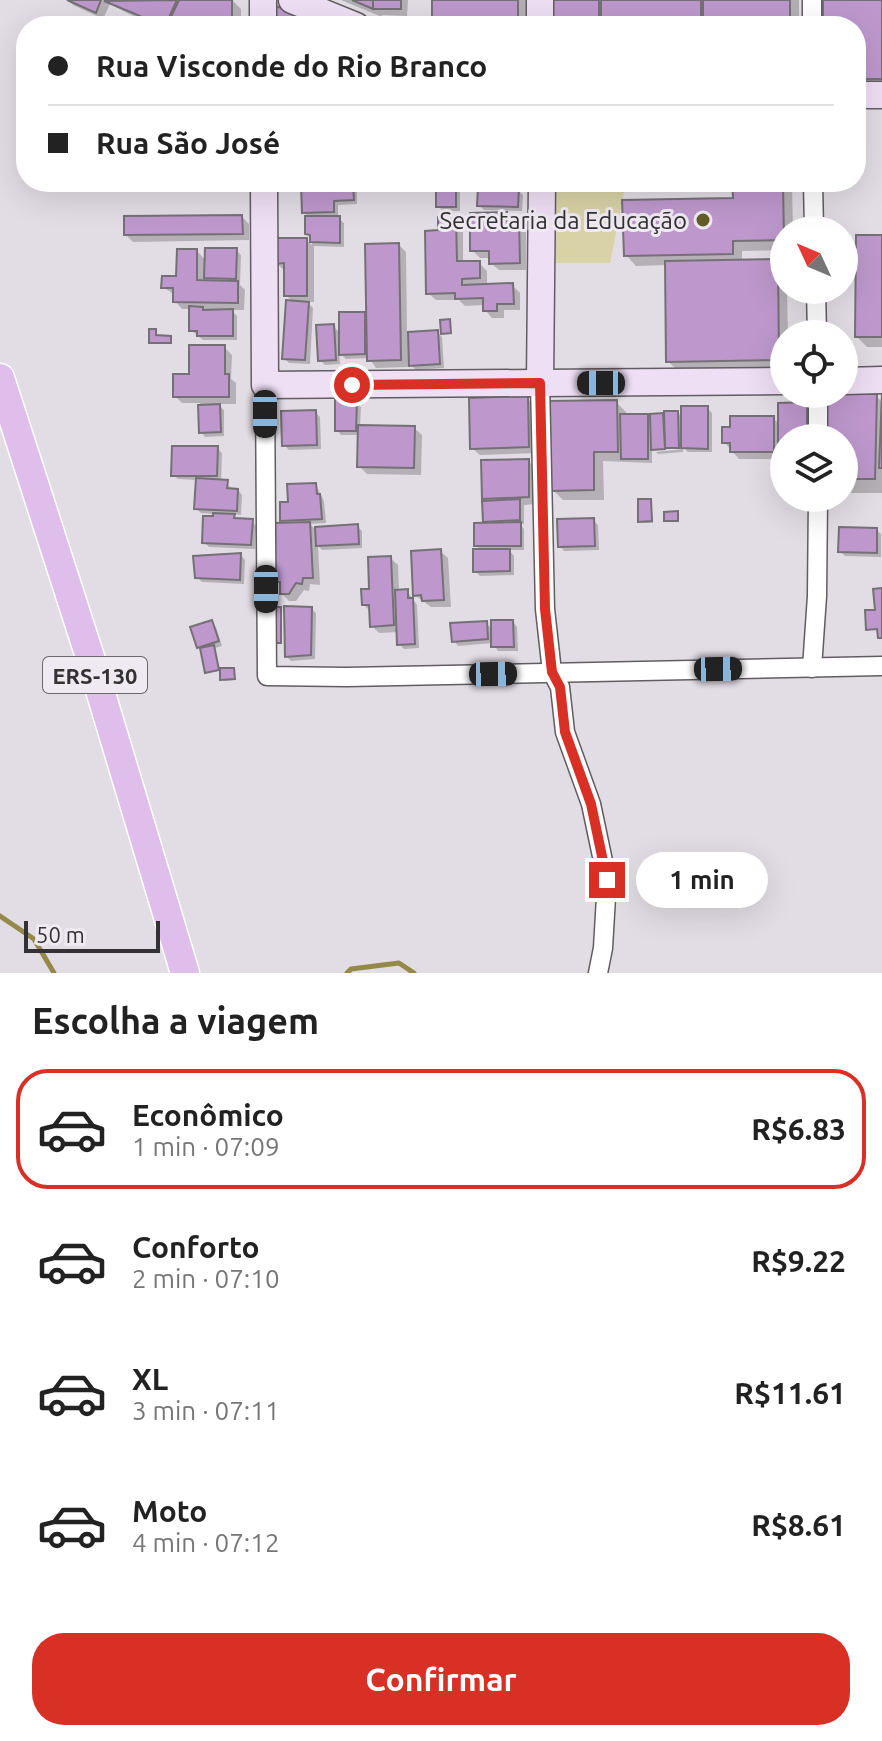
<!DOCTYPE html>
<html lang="pt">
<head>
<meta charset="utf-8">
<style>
  :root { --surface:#fff; --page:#f2f2f2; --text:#222; --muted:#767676; --line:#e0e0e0; --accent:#d93025 }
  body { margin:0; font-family:Ubuntu,sans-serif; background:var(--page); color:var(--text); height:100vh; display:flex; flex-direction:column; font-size:30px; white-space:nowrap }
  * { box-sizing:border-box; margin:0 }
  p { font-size:26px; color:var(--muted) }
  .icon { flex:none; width:44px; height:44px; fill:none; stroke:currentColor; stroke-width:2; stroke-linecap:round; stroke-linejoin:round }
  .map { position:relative; height:973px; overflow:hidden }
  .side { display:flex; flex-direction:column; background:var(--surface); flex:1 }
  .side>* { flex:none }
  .top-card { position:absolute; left:16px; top:16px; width:850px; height:176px; border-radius:32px; box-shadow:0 8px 32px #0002; display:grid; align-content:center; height:176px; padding:0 32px; background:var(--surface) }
  .needle { width:52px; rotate:314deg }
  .buttons { position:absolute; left:770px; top:216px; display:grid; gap:16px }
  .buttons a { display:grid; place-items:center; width:88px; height:88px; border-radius:50%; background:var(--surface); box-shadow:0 8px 32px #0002; font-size:40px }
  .scale { position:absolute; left:24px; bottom:20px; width:136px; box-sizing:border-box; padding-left:8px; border:4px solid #333133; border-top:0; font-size:22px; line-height:28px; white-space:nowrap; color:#333133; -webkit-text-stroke:6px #efeaf1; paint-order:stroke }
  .end { position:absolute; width:36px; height:36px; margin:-18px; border:10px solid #d93025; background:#fff; box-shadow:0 0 0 4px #fff }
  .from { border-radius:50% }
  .bubble { position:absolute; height:56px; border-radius:28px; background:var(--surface); box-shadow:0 8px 32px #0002; font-size:26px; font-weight:600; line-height:56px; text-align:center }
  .car { position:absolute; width:24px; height:48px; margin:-24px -12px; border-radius:10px; box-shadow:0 0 6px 2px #0007; background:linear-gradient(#222 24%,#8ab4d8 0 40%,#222 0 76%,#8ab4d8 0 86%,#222 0) }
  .top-card b { display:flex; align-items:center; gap:28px; height:76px; font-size:30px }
  .top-card b+b { border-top:2px solid var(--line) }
  .top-card i { width:20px; height:20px; background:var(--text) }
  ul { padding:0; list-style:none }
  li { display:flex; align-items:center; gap:24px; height:120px; margin:0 16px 12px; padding:0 16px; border:4px solid transparent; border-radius:32px }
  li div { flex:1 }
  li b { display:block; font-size:30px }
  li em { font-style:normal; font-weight:600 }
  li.current { border-color:var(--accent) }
  li>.icon { width:72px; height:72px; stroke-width:1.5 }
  h2 { padding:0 32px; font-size:36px; line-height:96px }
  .primary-button { display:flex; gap:16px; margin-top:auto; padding:16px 32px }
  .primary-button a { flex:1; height:92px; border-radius:32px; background:var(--accent); color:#fff; font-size:32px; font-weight:600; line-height:92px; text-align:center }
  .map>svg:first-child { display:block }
</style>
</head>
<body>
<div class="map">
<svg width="882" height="973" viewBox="0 0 882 973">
  <rect width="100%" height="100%" fill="#e2dce4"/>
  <path fill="#d9d2a7" d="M551 182H626L610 263H549Z"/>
  <g fill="#0003">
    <path d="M68 0H232L241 9V26H179L177 24 176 26H138L141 20 110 4 103 19 73 5Z"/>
    <path d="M341 0H408L407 16 382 15V17Z"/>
    <rect x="434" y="0" width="94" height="26"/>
    <path d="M545 0H799V26H551Z"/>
    <path d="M825 0H882V88H856V26H825Z"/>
    <path d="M205 182H229V184H208Z"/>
    <path d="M309 182H351L357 191V204L338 205V218L344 223V247L314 246V302H307L313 308 310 364 289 363 284 358 294 303 286 295 284 270 276 263 306 240 312 245V239L307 233V216L304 212 314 187Z"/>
    <path d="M438 182H460V211H443L438 206Z"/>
    <path d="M478 182H506V189L518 190 523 195 522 211 484 210 479 205 485 188Z"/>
    <path d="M734 182H792L793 230H784V250L742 251V262L777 261 784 268V290H787L788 334H784V369L678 371 668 361 667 265 636 266 626 255 735 200Z"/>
    <path d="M506 214 526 230V270H499L491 263V258H480L472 250Z"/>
    <path d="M242 217 249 224V240L133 242 126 235Z"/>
    <path d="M455 218 463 226V263H479L487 271V286L512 285 520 293V310H504V318H492L485 310V305L465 306 459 300H436L428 293 440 232Z"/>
    <path d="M882 237V347H867L857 337Z"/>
    <path d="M399 245 406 252 407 334 437 332 442 337 444 368 416 370 408 362V367L376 368 369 358 346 359 339 352 340 364 325 365 320 360 333 326 341 334 364 314 368 319Z"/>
    <path d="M236 250 241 255 240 285 245 290 244 310H231L237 316V340H203L191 330V309H182L175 301V295L163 287 178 278 197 251 206 261Z"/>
    <path d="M155 331 157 337 170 338 172 344H153L151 343Z"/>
    <path d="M224 347 232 355 231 379 236 383V404H217L224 410V436L205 437 201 432 200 403H182L175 396 191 376Z"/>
    <path d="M876 396 882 402V493H844V438Z"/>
    <path d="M527 398 534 406 536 453 480 455 472 448Z"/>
    <path d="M356 402 361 407 360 427 414 428 422 435 421 475 367 474 359 466 360 435H341L337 430Z"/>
    <path d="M616 402 626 412 627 416H647L652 421V415L678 413 683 419 707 408 712 413V452H688L685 449H690L689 445 655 448V451L652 448V463L603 461 604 500H563L553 490Z"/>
    <path d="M806 404 810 409V438H784V456L781 452V459H784V478L778 473V459H739L724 442 773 418 780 425Z"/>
    <path d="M315 412 320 417 321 449 289 450 284 445Z"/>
    <path d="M217 448 222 453 221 482H227L231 490H238L242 495 241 515 233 514 239 521H252L256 526 255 549 209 547 204 542 215 514 201 513 196 508 198 480 178 479 173 475Z"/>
    <path d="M683 449V452L658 454 656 452Z"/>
    <path d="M528 461 536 469V504L524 505V524H520L524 529V550H509L514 556V575L480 576 475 571 481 551 476 545 485 525 484 503 488 502 484 498Z"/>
    <path d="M316 485 324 501 326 523 310 524 315 529 357 526 362 531V548L322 550 318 546 320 585 310 584 309 591 304 590 296 601H289L282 594V584L279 581 287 524 282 520 290 504Z"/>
    <path d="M651 501 653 523H642L640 521Z"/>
    <path d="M593 520 598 525 599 550 564 551 560 546Z"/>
    <path d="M876 530 881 534V557L845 556 840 551Z"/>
    <path d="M440 551 448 558 451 607H431L415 595Z"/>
    <path d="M241 555 245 560 244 584 202 582 197 577Z"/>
    <path d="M390 558 398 565 399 591H407L417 605 419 648 404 649 399 644V632L379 633 372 626 371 612 363 604Z"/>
    <path d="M312 609 316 613 315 659 291 661 287 657Z"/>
    <path d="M211 622 216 627 222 646 215 648 219 670H233L235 680 224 681 222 670 207 672 203 651 199 647Z"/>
    <path d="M513 622 517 627 518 651H498L493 643 458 646 454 641 486 623 493 630Z"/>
  </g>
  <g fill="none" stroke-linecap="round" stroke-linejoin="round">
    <g stroke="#948949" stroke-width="5">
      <path d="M0 916 34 939 54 973"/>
      <path d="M347 973 351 969 399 963 414 973"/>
    </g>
  </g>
  <g fill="#be98cd" stroke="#757076" stroke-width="2">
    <path d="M67 0H101L96 13Z"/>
    <path d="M177 0 165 26H136L140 16 104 1Z"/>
    <path d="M179 0H232V26H184L170 19Z"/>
    <path d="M352 0H373V9Z"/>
    <rect x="373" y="0" width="28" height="9"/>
    <rect x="432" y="0" width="86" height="26"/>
    <path d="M543 0H599V17L543 18Z"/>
    <path d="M601 0H701V26H549V19L601 18Z"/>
    <rect x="703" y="0" width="87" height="26"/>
    <path d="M823 0H882V79H856V26H823Z"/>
    <path d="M273 5 306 17V26H274Z"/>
    <rect x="436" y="182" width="20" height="25"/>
    <path d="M732 182H783L784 240 733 241V254L624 256 622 200 733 198Z"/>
    <path d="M353 184 354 200 334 201V212L302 213 301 185Z"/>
    <path d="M478 186 519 188 518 207 477 206Z"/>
    <path d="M507 212V221L519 220 520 263 489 264V251H470V213Z"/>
    <path d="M242 215 243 234 124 235V216Z"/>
    <path d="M305 216H340V243L310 242V235L305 234Z"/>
    <path d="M456 216 457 261H480V278L462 279V285L513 283 514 304H497V311H483V298L455 299V293L426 294 425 231 438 230V217Z"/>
    <path d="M856 235H882V337H855Z"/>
    <path d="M274 238H307V296H284V263L274 264Z"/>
    <path d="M399 243 401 360 367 361 365 244Z"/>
    <path d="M205 248H237L236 279 204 278Z"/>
    <path d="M177 249H197V280L238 281V303L173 302V288H161L162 276H176Z"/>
    <path d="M778 259 779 360 666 362 665 261Z"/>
    <path d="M286 300 309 302 305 360 282 359Z"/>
    <path d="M189 306 203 307V310L233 309V336H197V331H189Z"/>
    <path d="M339 312H365V354L339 355Z"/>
    <path d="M450 319 451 333 441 334 440 320Z"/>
    <path d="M334 324 336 360 318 361 316 325Z"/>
    <path d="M149 329H156V335L171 336V343H149Z"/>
    <path d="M438 330 440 364 409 366 408 332Z"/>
    <path d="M189 345H225V374H229V397H173V374H189Z"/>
    <path d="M882 393V468H879Z"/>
    <path d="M823 394H877L875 479H844V438H822Z"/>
    <path d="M528 396 529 447 470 449 469 398Z"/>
    <path d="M335 400H357L356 431H335Z"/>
    <path d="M617 400 618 452H594V490L551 491 548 401Z"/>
    <path d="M807 402V438H784V453H778V403Z"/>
    <path d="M220 404 221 432 199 433 198 405Z"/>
    <path d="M681 406H708V449L681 448Z"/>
    <path d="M316 410 317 445 282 446 281 411Z"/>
    <path d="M664 411H678L679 448H665Z"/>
    <path d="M663 413 665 449 651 450 650 414Z"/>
    <path d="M620 414H648V459H621Z"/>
    <path d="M730 416H774V452H730V443H722V427H730Z"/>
    <path d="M358 425 415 426 414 468 357 467Z"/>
    <path d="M172 446H218L217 476H171Z"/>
    <rect x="776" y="457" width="8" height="17"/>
    <path d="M529 459V497L482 499 481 460Z"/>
    <path d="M196 478 228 480 227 488 238 489 237 511 194 509Z"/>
    <path d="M316 483 317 494H320L322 519 280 521V502H288L287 484Z"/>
    <path d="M520 499V520L483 522 482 501Z"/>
    <path d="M638 499H651L652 521 638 522Z"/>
    <path d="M678 511V521H664V512Z"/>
    <path d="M213 513 235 514 234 518 253 519 251 545 202 543 203 516H213Z"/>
    <path d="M594 518 595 546 558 547 557 519Z"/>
    <path d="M310 522 313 578H303L302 584 296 583 289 594H280V582H277L275 570 273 523Z"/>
    <path d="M521 522V546H474V523Z"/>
    <path d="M358 524 359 544 316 546 315 527Z"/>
    <path d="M839 527 877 528V553L838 552Z"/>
    <path d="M441 549 444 600 422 601 421 595 413 596 411 551Z"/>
    <path d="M473 549H510V571L473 572Z"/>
    <path d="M241 553 240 580 195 578 193 556Z"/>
    <path d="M391 556 394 625 370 627 369 605H362L361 589H369L368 557Z"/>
    <path d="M882 588V638H878L877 629 866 630 865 610H875L873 589Z"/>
    <path d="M408 589V598H413L415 644 397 645 395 590Z"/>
    <path d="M284 606 312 607 311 655 285 657Z"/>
    <rect x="273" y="607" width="8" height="36"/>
    <path d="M212 620 219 641 197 648 190 627Z"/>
    <path d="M491 620H513L514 647H491Z"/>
    <path d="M487 621 488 639 452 642 450 623Z"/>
    <path d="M214 645 219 670 205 673 200 648Z"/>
    <path d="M220 668H234L235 679 220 680Z"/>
  </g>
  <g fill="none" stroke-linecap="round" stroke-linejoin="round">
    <g stroke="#625d63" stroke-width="21">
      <g id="street">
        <path d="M812 26V0"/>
        <path d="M813 182 814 230"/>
        <path d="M816 290 817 334"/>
        <path d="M540 383 545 609 552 672 560 687 565 732 591 804 607 880 603 948 598 973"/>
        <path d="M265 385 267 676 347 677 882 666"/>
        <path d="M818 438V394"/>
        <path d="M812 668 817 596 818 498"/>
      </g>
    </g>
    <g stroke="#625d63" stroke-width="29">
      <g id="secondary">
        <path d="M292 0 356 26"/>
        <path d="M540 0V26"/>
        <path d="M263 26V0"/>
        <path d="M856 95H882"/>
        <path d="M264 182 265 385 784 381"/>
        <path d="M844 381 882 380"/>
        <path d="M540 383 542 182"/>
      </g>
    </g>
    <g stroke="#fff" stroke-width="31">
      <path id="primary" d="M0 378 90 657 185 973"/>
    </g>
    <use href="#street" stroke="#fff" stroke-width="18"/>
    <use href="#secondary" stroke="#efdff5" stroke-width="26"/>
    <use href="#primary" stroke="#dfbeec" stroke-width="28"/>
  </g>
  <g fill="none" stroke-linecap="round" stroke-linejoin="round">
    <path stroke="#d93025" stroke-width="10" d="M352 385 540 383 545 609 552 672 560 687 565 732 591 804 607 880"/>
  </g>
  <circle fill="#645c28" stroke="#efeaf1" stroke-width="3" cx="703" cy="220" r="8"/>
  <g text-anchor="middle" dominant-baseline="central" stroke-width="6" stroke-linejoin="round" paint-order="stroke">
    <rect fill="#efeaf1" stroke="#6b686c" stroke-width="2" x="43" y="657" width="104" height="36" rx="6"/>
    <g font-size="22" font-weight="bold" fill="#333133">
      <text x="95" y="675">ERS-130</text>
    </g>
    <g font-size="24" fill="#333133" stroke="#efeaf1" text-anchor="end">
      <text x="687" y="220">Secretaria da Educação</text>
    </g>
  </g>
</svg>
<div class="buttons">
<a><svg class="needle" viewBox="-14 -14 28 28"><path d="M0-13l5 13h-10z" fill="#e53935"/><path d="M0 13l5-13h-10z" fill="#767676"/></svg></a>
<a><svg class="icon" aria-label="locate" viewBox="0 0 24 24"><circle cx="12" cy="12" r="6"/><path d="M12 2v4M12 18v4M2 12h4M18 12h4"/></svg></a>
<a><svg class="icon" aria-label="layers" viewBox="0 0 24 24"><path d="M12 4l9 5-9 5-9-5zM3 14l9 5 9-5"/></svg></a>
</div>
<div class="scale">50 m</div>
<i class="end from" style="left:352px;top:385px"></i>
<i class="end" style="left:607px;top:880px"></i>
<div class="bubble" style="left:636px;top:852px;width:132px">1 min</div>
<i class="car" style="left:601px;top:383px;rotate:270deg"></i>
<i class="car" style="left:265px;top:414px;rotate:180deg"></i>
<i class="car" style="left:266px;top:589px;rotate:180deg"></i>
<i class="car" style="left:718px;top:669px;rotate:89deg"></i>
<i class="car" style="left:493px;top:674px;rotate:89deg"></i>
<div class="top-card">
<b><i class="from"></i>Rua Visconde do Rio Branco</b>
<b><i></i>Rua São José</b>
</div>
</div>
<section class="side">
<h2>Escolha a viagem</h2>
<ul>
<li class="current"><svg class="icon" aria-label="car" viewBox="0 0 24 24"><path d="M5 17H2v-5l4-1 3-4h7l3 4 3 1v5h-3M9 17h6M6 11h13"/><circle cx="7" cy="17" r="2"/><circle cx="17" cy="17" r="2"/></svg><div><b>Econômico</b><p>1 min · 07:09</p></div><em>R$6.83</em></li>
<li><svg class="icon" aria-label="car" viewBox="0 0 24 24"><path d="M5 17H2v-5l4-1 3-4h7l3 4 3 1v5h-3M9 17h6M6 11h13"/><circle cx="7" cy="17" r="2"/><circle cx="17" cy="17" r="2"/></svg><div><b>Conforto</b><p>2 min · 07:10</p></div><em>R$9.22</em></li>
<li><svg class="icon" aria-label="car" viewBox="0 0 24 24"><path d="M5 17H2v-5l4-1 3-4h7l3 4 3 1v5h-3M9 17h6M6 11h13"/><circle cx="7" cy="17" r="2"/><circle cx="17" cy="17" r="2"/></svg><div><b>XL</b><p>3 min · 07:11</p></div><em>R$11.61</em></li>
<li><svg class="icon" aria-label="car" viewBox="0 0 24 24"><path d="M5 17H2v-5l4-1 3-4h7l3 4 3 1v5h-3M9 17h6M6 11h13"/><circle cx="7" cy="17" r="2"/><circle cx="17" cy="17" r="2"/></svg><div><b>Moto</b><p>4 min · 07:12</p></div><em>R$8.61</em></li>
</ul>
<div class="primary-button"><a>Confirmar</a></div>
</section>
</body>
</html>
